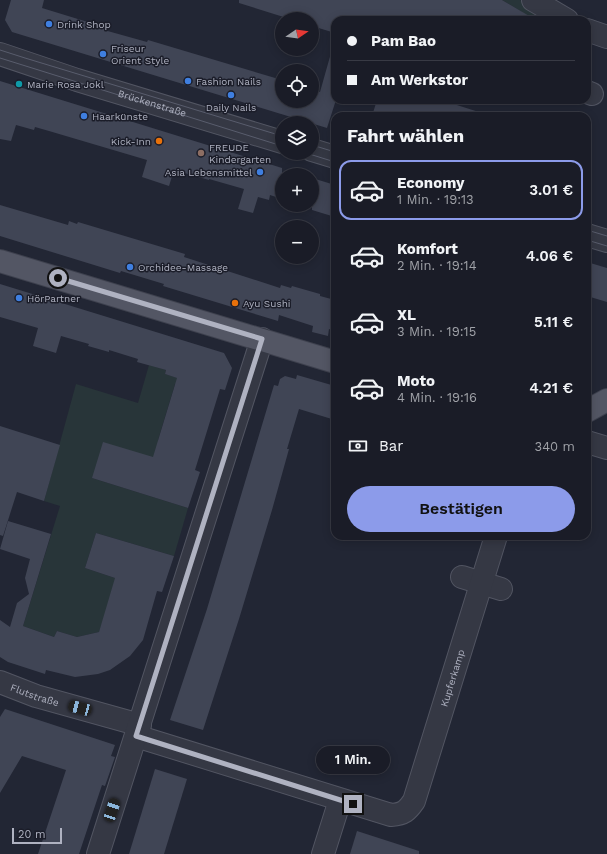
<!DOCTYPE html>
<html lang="de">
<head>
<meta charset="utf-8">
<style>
  :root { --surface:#1a1c27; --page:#23252f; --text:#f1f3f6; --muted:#9fa1a7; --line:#383a44; --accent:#8c9bea }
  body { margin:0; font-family:"Work Sans",sans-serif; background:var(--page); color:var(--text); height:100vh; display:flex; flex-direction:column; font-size:15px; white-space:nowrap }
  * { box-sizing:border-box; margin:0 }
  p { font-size:13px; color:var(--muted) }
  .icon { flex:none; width:22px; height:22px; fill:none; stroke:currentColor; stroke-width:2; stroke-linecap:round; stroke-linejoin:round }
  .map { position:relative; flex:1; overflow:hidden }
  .sheet { position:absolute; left:331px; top:112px; width:260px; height:428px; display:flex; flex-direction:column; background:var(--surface); border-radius:12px; box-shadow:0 2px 10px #0003,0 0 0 1px var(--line) }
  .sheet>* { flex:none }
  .hud { position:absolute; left:331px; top:16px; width:260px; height:88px; border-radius:12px; box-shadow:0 2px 10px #0003,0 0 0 1px var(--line); display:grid; align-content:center; height:88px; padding:0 16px; background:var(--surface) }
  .needle { width:26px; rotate:77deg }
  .buttons { position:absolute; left:275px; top:12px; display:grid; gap:8px }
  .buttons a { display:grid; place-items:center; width:44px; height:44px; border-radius:50%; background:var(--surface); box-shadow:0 2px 10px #0003,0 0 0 1px var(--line); font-size:20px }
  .scale { position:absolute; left:12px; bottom:10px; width:50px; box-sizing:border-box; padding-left:4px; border:2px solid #afb2c1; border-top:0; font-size:11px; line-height:14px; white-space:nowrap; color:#afb2c1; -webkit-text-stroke:3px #1b1d29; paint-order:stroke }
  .end { position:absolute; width:18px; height:18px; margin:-9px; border:5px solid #afb2c1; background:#111; box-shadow:0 0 0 2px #111 }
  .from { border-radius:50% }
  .bubble { position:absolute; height:28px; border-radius:14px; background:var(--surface); box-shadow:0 2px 10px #0003,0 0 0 1px var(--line); font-size:13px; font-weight:600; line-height:28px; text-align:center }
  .car { position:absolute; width:12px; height:24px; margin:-12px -6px; border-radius:5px; box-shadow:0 0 3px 1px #0007; background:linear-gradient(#222 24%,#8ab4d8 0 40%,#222 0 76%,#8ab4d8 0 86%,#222 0) }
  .hud b { display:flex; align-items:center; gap:14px; height:38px; font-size:15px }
  .hud b+b { border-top:1px solid var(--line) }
  .hud i { width:10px; height:10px; background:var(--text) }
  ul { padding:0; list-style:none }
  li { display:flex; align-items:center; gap:12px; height:60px; margin:0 8px 6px; padding:0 8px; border:2px solid transparent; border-radius:12px }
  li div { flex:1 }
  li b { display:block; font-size:15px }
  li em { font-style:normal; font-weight:600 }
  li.current { border-color:var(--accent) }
  li>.icon { width:36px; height:36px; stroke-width:1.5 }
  h2 { padding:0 16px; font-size:18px; line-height:48px }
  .pay { display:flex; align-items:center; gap:10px; height:44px; padding:0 16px; font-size:15px }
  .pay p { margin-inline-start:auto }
  .primary-button { display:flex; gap:8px; margin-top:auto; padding:8px 16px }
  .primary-button a { flex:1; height:46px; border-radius:24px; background:var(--accent); color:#111; font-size:16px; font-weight:600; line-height:46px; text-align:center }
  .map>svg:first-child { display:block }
</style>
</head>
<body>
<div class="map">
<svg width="607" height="854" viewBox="0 0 607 854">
  <rect width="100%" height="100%" fill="#222634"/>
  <g fill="#283539">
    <path d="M502 0H520L554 20H518L522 12Z"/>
    <path d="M149 365 166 370 165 374 187 381 175 384 158 440 159 459 92 478 188 508 174 556 96 533 85 568 118 579 99 632 77 637 57 631 54 637 23 626 60 506 44 501 76 384 138 403Z"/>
  </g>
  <g fill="#404555">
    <path d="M11 0H44L42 8 104 27V30L147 42 148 40 282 80V101H312V89L320 92 331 53 335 54V103L327 128 12 32 5 20Z"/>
    <path d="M239 0H502L536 20H335V33L312 26V19H290L239 3Z"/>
    <path d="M0 81 282 168V199L270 195 269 200 258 197 253 213 238 209 244 189 209 179V180L174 170 169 186 142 177 147 160 49 131 35 127 34 130 16 125 11 141 0 139Z"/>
    <path d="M377 100H441L482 113V116H372Z"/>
    <path d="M312 178 335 185V217L312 210Z"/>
    <path d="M0 205 68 225 69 221 77 224 78 222 185 254 184 257 280 288 281 285 291 288 292 286 320 294V296L335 300V331L329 329 328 336 312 332 313 326 279 315 278 321 163 286 164 284 121 271 120 273 0 236Z"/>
    <path d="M587 262 607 268V302L587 296Z"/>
    <path d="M0 284 224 353 232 368 225 390 220 389 195 470 200 472 188 508 92 478 103 442 153 457 177 378 165 374 166 370 137 362 138 359 109 350V352L88 346 89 344 61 336 56 353 33 346 38 328 0 317Z"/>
    <path d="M297 375 335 386V420L299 409 287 449H289L272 510 239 619 203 730 170 720 207 609 274 385 278 386 280 379 285 376 296 379Z"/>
    <path d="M0 426 60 445 44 501 17 492 3 536 0 535Z"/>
    <path d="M8 521 51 534 23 626 54 637 57 631 77 637 99 632 115 578 85 568 96 533 174 556 162 592 157 591 143 640 130 656 110 670 98 674 75 677 46 670 45 674 8 662 0 657V620L10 627 17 603 29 594 25 578 30 559 0 549Z"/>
    <path d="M5 709 115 745 111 756 115 757 105 786 102 785 79 854H38L66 770 22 756 0 793V717Z"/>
    <path d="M155 769 187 779 164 854H129Z"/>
    <path d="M357 831 419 851V854H350Z"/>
  </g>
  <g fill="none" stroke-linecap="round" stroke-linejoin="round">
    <g stroke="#525562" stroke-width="24">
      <g id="minor">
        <path d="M533 0 567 20"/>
        <path d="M587 30 607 37"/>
        <path id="s1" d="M0 54 77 80 282 142"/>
        <path d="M587 92 592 94"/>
        <path d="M312 150 335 157"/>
        <path d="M587 235 607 241"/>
        <path d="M587 442 607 448"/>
        <path d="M462 577 501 589"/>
        <path id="s2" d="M0 682 36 696 140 725"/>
        <path id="s3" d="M136 736 391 815C404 814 407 811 414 801L496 536"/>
        <path d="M98 854 262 339"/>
        <path d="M323 854 340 800"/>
      </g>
    </g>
    <g stroke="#3e414e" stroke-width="24">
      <g id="major">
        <path d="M0 261 335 362"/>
        <path d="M587 411 607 400"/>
      </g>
    </g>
    <use href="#minor" stroke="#353844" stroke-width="22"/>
    <use href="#major" stroke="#535664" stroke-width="22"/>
    <g stroke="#595d6d" stroke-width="1">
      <path d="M0 50 25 58 282 136"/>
      <path d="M0 58 282 146"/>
      <path d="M312 145 335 152"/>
      <path d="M306 153 335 162"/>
      <path d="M587 230 607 236"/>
      <path d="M587 240 607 246"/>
    </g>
  </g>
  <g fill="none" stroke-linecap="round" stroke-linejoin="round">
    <path stroke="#afb2c1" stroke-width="5" d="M58 278 262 339 136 736 353 804"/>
  </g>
  <g fill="#3f7fe0" stroke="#1b1d29" stroke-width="1.5">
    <circle cx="49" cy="24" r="4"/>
    <circle cx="103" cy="54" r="4"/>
    <circle cx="188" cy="81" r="4"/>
    <circle cx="231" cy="95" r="4"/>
    <circle cx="84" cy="116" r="4"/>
    <circle cx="260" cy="172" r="4"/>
    <circle cx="130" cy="267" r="4"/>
    <circle cx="19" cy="298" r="4"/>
  </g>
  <circle fill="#0f9aa8" stroke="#1b1d29" stroke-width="1.5" cx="19" cy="84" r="4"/>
  <g fill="#e8710a" stroke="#1b1d29" stroke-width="1.5">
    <circle cx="159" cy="141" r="4"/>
    <circle cx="235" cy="303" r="4"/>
  </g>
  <circle fill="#8d6e63" stroke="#1b1d29" stroke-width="1.5" cx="201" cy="153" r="4"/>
  <g text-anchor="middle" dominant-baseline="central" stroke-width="3" stroke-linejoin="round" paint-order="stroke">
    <g font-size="10" fill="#afb2c1" stroke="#1b1d29" text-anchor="start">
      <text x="57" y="24">Drink Shop</text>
      <text x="111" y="48">Friseur<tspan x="111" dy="12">Orient Style</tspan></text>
      <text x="196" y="81">Fashion Nails</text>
      <text x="27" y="84">Marie Rosa Jokl</text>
      <text x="231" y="107" text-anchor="middle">Daily Nails</text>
      <text x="92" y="116">Haarkünste</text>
      <text x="151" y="141" text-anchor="end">Kick-Inn</text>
      <text x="209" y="147">FREUDE<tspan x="209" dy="12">Kindergarten</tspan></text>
      <text x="252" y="172" text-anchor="end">Asia Lebensmittel</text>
      <text x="138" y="267">Orchidee-Massage</text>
      <text x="27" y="298">HörPartner</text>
      <text x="243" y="303">Ayu Sushi</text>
    </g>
    <g font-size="10" fill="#afb2c1" stroke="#1b1d29">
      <text stroke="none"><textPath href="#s1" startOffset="160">Brückenstraße</textPath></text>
      <text stroke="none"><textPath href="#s3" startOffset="424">Kupferkamp</textPath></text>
      <text stroke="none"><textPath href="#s2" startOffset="37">Flutstraße</textPath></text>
    </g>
  </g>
</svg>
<div class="buttons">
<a><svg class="needle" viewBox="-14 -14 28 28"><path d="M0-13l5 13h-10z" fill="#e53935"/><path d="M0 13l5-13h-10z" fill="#9fa1a7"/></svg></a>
<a><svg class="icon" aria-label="locate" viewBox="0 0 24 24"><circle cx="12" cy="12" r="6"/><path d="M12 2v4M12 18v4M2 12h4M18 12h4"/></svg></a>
<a><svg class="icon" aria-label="layers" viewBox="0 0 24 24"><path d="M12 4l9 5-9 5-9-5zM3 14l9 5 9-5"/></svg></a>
<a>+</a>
<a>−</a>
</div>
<div class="scale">20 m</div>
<i class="end from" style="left:58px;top:278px"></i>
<i class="end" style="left:353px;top:804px"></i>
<div class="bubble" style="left:316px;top:746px;width:74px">1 Min.</div>
<i class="car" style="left:80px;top:708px;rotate:285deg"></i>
<i class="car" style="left:112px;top:810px;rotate:18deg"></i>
<div class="hud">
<b><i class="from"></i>Pam Bao</b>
<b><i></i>Am Werkstor</b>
</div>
<section class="sheet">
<h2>Fahrt wählen</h2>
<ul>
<li class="current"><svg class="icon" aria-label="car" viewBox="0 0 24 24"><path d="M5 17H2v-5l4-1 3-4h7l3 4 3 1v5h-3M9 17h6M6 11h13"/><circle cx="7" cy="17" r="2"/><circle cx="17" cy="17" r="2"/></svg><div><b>Economy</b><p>1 Min. · 19:13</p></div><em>3.01 €</em></li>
<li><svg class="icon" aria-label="car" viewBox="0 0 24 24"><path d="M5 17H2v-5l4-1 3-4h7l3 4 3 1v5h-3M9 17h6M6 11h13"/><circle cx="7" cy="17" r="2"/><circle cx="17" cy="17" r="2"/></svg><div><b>Komfort</b><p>2 Min. · 19:14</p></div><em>4.06 €</em></li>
<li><svg class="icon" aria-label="car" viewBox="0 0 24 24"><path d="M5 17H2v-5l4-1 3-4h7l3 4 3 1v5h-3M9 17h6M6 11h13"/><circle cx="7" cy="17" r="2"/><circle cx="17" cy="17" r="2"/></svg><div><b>XL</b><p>3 Min. · 19:15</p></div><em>5.11 €</em></li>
<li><svg class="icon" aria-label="car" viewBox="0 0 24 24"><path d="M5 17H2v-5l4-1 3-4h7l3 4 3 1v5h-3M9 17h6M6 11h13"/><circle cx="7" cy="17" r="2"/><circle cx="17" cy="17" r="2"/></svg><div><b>Moto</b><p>4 Min. · 19:16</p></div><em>4.21 €</em></li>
</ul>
<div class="pay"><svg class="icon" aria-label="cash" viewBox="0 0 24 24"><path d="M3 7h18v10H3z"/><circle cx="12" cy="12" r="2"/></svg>Bar<p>340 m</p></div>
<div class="primary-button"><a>Bestätigen</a></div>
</section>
</div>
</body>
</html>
